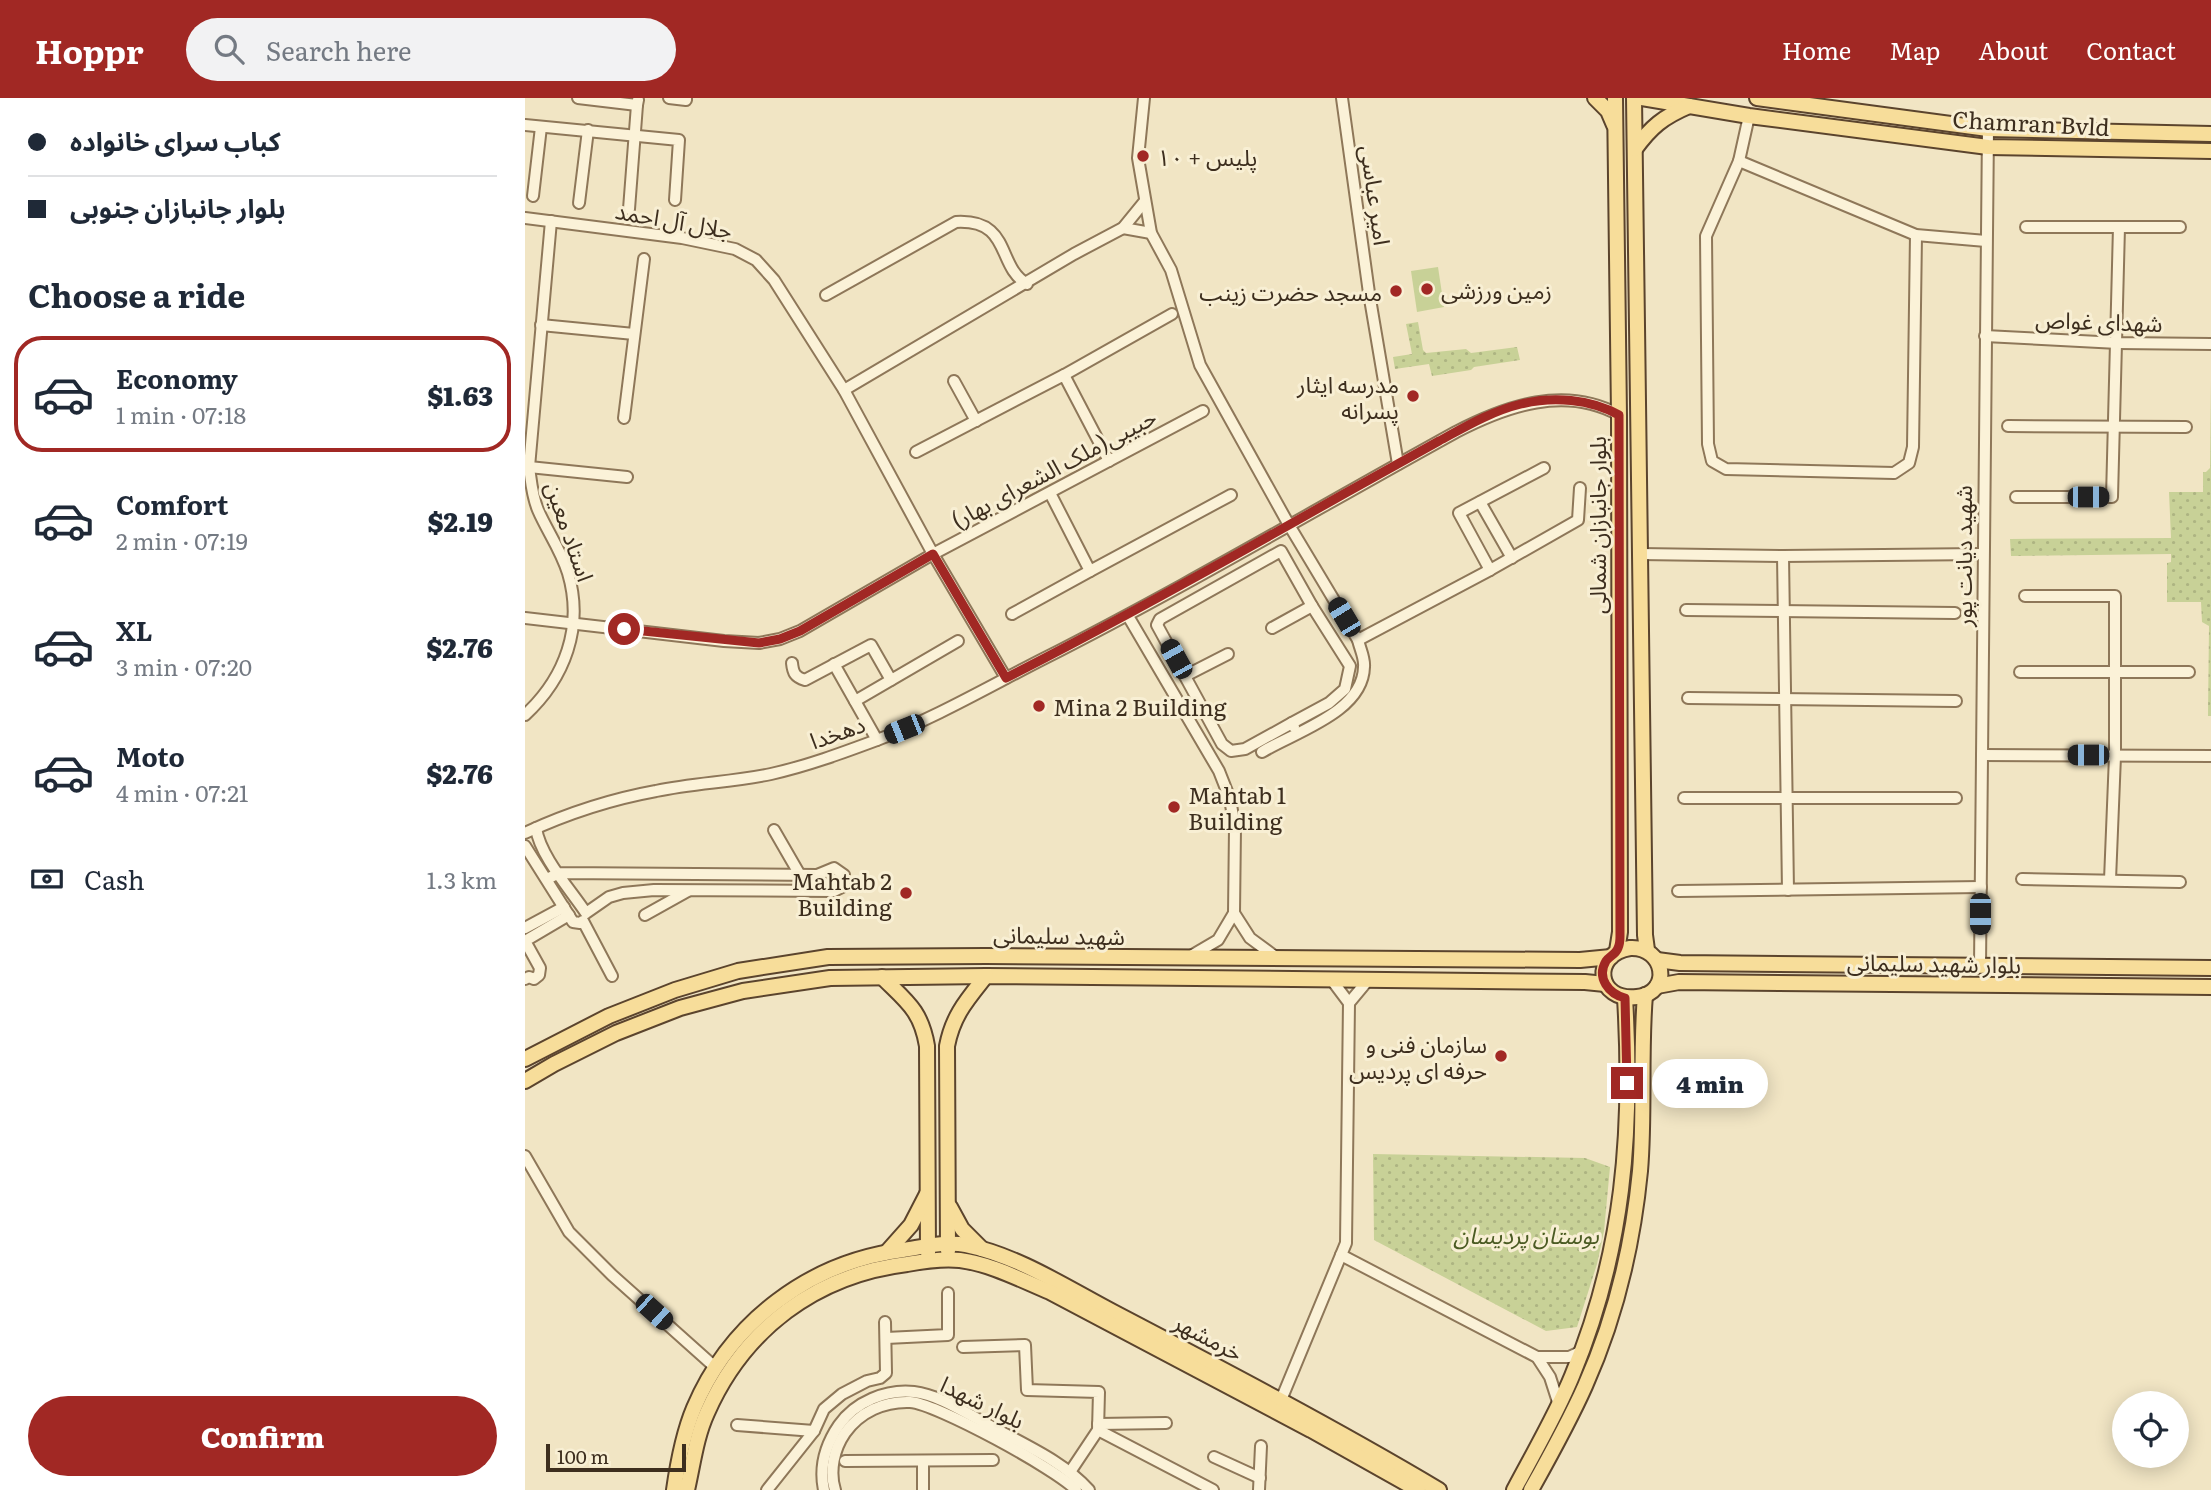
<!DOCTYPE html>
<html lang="en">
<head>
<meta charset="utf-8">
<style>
  :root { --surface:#fff; --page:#f2f2f3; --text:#1f2937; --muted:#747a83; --line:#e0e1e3; --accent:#a12824 }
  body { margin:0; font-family:Literata,"Noto Sans Arabic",serif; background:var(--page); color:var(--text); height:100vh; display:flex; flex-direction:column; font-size:26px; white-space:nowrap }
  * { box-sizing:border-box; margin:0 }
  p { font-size:23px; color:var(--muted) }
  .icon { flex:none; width:38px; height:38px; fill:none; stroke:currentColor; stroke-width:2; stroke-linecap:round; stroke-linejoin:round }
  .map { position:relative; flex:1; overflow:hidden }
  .side { display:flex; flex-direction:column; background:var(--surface); width:525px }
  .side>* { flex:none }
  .guide { display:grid; align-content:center; height:154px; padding:0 28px; background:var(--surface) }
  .buttons { position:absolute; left:1587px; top:1293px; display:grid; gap:14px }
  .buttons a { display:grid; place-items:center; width:77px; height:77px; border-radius:50%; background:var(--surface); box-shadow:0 4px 18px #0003; font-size:35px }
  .scale { position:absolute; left:21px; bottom:18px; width:140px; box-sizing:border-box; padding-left:7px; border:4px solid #3d2e1e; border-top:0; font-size:19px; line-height:24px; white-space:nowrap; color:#3d2e1e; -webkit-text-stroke:5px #f8efd4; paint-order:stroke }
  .end { position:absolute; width:32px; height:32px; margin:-16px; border:9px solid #a12824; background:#fff; box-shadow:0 0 0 4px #fff }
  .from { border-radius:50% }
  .bubble { position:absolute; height:49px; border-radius:24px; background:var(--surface); box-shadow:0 4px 18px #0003; font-size:23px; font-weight:800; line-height:49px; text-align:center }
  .car { position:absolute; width:21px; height:42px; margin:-21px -10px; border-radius:9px; box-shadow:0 0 5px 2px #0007; background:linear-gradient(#222 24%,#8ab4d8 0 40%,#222 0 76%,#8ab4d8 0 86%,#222 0) }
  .guide b { display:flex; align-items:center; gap:24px; height:66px; font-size:26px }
  .guide b+b { border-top:2px solid var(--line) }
  .guide i { width:18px; height:18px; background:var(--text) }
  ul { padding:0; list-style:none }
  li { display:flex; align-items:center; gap:21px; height:116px; margin:0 14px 10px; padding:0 14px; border:4px solid transparent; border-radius:28px }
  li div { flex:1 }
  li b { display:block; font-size:26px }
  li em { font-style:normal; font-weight:800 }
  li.on { border-color:var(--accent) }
  li>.icon { width:63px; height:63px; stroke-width:1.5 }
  h2 { padding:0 28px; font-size:32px; line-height:84px }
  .pay { display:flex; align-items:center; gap:18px; height:77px; padding:0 28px; font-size:26px }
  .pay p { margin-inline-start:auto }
  .primary-button { display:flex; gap:14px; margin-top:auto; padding:14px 28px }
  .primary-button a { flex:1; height:80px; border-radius:42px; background:var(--accent); color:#fff; font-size:28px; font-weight:800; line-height:80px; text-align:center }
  header { display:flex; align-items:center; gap:42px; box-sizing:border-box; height:98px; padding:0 35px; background:var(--accent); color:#fff }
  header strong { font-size:33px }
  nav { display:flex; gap:38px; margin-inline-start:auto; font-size:24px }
  .search { width:490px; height:63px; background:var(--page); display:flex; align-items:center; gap:18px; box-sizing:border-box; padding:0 24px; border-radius:38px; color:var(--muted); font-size:26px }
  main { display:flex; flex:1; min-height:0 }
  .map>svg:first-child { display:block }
</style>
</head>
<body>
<header>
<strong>Hoppr</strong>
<div class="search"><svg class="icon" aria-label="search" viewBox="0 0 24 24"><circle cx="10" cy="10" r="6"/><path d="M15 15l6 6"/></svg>Search here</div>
<nav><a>Home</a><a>Map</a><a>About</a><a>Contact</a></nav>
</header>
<main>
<section class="side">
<div class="guide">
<b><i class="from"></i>کباب سرای خانواده</b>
<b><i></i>بلوار جانبازان جنوبی</b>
</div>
<h2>Choose a ride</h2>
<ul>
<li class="on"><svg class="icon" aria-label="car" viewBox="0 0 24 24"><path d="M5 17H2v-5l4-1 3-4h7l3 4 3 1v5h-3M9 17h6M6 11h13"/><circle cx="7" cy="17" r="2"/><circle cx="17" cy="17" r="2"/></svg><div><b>Economy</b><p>1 min · 07:18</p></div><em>$1.63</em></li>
<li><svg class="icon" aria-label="car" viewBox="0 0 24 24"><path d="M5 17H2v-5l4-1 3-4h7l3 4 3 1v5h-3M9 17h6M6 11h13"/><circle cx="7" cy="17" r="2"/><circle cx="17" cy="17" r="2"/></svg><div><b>Comfort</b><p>2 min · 07:19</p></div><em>$2.19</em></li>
<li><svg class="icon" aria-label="car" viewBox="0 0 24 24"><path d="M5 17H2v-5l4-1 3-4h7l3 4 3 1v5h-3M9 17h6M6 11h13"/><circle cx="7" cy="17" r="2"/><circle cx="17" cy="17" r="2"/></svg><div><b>XL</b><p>3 min · 07:20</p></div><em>$2.76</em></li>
<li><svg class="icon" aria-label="car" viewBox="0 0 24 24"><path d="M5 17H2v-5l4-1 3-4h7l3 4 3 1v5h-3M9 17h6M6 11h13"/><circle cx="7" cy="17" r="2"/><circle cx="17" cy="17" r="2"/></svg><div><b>Moto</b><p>4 min · 07:21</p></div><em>$2.76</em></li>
</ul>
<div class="pay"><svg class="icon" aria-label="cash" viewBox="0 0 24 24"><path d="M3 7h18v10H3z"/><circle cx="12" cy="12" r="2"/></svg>Cash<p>1.3 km</p></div>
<div class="primary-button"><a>Confirm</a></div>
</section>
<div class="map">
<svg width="1686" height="1392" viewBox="0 0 1686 1392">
  <defs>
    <pattern id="park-dots" width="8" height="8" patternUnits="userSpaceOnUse" patternTransform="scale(1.75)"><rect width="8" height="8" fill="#c8d197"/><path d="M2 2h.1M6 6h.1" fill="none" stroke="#adb482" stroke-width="1.8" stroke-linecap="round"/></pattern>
  </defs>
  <rect width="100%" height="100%" fill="#f1e5c4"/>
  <path fill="#c8d197" d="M913 169 919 209 892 214 886 173Z"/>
  <g fill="url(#park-dots)">
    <path d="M893 224 898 252 901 255 941 251 946 255 992 249 995 262 949 269 946 272 907 278 904 266 870 271 868 259 887 256 881 226Z"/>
    <path d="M1686 282V618H1683L1684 528 1677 524 1676 504H1642V465L1646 464V456L1486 458 1485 441 1646 440 1644 394H1678V374H1681L1685 370Z"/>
    <path d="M848 1056 1060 1060 1085 1069 1079 1133 1072 1166 1052 1229 1021 1233 849 1142Z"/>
  </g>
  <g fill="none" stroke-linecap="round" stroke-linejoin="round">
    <g stroke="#8e7759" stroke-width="14">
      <g id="minor">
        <path d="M53 0 112 7 113 2"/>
        <path d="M144 0 161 2V0"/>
        <path d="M619 0 613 60 626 135 646 172 675 267 764 427 833 542C835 551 840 560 839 569 838 614 770 634 737 654"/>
        <path d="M817 0 844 195 873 366"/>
        <path d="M1224 18 1214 63 1181 138 1183 346 1187 363 1201 371 1369 375 1384 365 1388 349 1391 137"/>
        <path d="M0 27 154 42 150 102"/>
        <path d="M1214 63 1391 137 1461 143"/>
        <path d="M8 98 16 29"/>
        <path d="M54 105 63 32"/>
        <path d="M104 111 112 7"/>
        <path d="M0 120 157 140 210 151 231 162 249 182 319 292 408 456 481 580"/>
        <path d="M1501 129H1655"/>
        <path d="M598 130 626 135"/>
        <path d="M301 197 431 124C487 121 471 168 502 186"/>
        <path d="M16 227 109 236"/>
        <path d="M1460 238 1593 245 1686 246"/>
        <path d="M539 277 647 216"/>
        <path d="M429 283 451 323"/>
        <path d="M319 292 549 156 598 130 620 103"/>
        <path d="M99 320 119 161"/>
        <path d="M1483 328 1661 329"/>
        <path d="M391 354 539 277 584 363"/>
        <path d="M4 369 102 379"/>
        <path d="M1491 399H1587L1594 129"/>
        <path d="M955 404 987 460"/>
        <path d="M1115 456 1258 458 1458 456"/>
        <path d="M1258 458 1263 792"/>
        <path d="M965 472 934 415 1019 370"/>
        <path d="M565 473 706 397"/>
        <path d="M1500 498H1590V658L1585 782"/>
        <path d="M1161 512 1430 515"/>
        <path d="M487 516 565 473 525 395"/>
        <path d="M603 518 694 673 705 701 710 730 709 815 693 842 664 859"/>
        <path d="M0 520 199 543 234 545 255 541 275 533 408 456 678 313"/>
        <path d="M747 530 787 508 756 453 635 521 632 527 697 646 706 653 720 651 767 625"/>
        <path d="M833 542 965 472 1053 422 1055 390"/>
        <path d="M267 565C268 575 270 579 280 582L346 547 366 582"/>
        <path d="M309 566 352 642"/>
        <path d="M1495 574H1664"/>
        <path d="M660 578 703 556"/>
        <path d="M1163 600 1431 603"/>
        <path d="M330 603 433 543"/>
        <path d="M0 617C40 580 59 529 43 475 36 452 22 433 13 412 7 398 6 383 4 369L26 123"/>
        <path d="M769 629 767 625 804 605 820 591 825 568 787 508"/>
        <path d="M1457 657 1686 658"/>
        <path d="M1159 700H1431"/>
        <path d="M11 730C15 758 45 791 61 815L84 799 98 795 129 792 309 793 319 788V777L309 770 292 777 34 775 22 781"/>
        <path d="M249 732 275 777"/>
        <path d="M0 735C41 716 87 701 131 693 169 685 208 684 246 676 282 668 317 655 352 642 410 620 463 589 518 561 658 490 793 410 931 334 981 308 1040 287 1094 317"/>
        <path d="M0 748 48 824 55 825 58 823 87 878"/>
        <path d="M1497 781 1655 784"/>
        <path d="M1153 793 1456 789"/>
        <path d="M709 815 725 840 752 860"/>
        <path d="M120 817 163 793"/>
        <path d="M0 830 39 809"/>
        <path d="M1455 868 1463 31"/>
        <path d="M0 881 4 879 9 881 14 877 15 870 0 843 44 817"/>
        <path d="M806 881 824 905 844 881"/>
        <path d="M0 1058 44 1134 87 1177 191 1270"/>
        <path d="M816 1157 1012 1259 1025 1279 1034 1307"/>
        <path d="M361 1240 423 1237V1195"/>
        <path d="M438 1249 500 1247 502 1292 574 1294 573 1332 545 1374"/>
        <path d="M1012 1259H1044L1057 1253"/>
        <path d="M756 1302 821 1145 824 905"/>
        <path d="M573 1326 641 1325"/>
        <path d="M212 1327 289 1333"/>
        <path d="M573 1332 688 1392"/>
        <path d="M689 1359 735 1380"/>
        <path d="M320 1363 468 1362"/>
        <path d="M398 1363V1392"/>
        <path d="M242 1392 289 1333 299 1311 317 1296 342 1283 355 1280 361 1275 360 1224"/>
        <path d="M299 1392C294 1368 301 1346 314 1327 330 1304 361 1291 389 1294 414 1297 439 1314 462 1326 497 1346 537 1362 564 1392"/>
        <path d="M310 1392C304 1373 309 1351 320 1335 335 1314 359 1303 385 1304 410 1305 533 1372 551 1392"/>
        <path d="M734 1392 736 1348"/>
      </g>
    </g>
    <g stroke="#5b442d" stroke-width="18">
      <g id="major">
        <path d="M1070 0 1083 13 1089 27"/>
        <path d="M1090 0 1094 317 1095 834 1092 853"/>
        <path d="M1109 0 1120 837 1122 852"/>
        <path d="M1117 0 1224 18 1463 49 1686 53"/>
        <path d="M1232 0 1463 31 1686 36"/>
        <path d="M1110 51C1126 29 1138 19 1164 8"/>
        <path d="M1105 850C1140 848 1148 895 1112 899 1071 904 1066 856 1105 850Z"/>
        <path d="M1132 862 1155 865 1686 870"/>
        <path d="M357 879C381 903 396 912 402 948L403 1155"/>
        <path d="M1132 888 1154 884 1686 889"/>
        <path d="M0 961 84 918 150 892 213 873 303 859 461 858 1055 862 1086 859"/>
        <path d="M0 983 29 966 91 935 155 910 218 893 305 880 461 878 1060 884 1080 886"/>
        <path d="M425 1109 437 1131 457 1151"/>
        <path d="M423 1153 422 948C428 917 442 902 461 878"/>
        <path d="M362 1154 386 1127 402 1096"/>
        <path d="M149 1392C153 1364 158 1336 169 1310 206 1223 285 1164 378 1152 398 1149 420 1143 441 1147 494 1158 542 1190 590 1215 699 1272 808 1329 914 1392"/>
        <path d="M162 1392C168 1366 171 1339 182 1315 219 1231 291 1177 382 1166 398 1163 418 1160 435 1162 466 1166 496 1182 525 1194L786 1332 893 1392"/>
        <path d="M989 1392C1009 1354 1031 1317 1047 1278 1099 1153 1108 1033 1100 900"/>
        <path d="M1006 1392C1025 1358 1044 1324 1060 1288 1090 1221 1108 1145 1115 1073 1120 1014 1115 956 1120 897"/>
      </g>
    </g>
    <use href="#minor" stroke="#fbf2d8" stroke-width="10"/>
    <use href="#major" stroke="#f7dd9a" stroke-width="14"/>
  </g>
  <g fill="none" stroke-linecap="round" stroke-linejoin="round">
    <path stroke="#a12824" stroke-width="9" d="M99 531 234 545 255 541 275 533 408 456 481 580C595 522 706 460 817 397 849 379 882 361 914 343 940 329 967 313 996 306 1028 298 1065 301 1094 317L1095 838C1095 841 1094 848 1093 850 1091 856 1085 858 1081 863 1071 880 1084 896 1100 900L1102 985"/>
  </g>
  <g fill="#a12824" stroke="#f8efd4" stroke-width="2.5">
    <circle cx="618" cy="58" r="7"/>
    <circle cx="902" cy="191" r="7"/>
    <circle cx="871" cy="193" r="7"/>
    <circle cx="888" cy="298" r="7"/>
    <circle cx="514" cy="608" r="7"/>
    <circle cx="649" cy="709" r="7"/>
    <circle cx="381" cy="795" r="7"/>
    <circle cx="976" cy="958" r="7"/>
  </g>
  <g text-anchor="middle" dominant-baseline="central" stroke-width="6" stroke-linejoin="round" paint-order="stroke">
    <g font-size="23" fill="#3d2e1e" stroke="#f8efd4">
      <text transform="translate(1506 24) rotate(3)">Chamran Bvld</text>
      <text transform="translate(852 97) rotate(82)">امیر عباسی</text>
      <text transform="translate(149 121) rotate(10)">جلال آل احمد</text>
      <text transform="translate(1574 222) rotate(2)">شهدای غواص</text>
      <text transform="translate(528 369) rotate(-28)">حبیبی(ملک الشعرای بهار)</text>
      <text transform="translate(1071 427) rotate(-90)">بلوار جانبازان شمالی</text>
      <text transform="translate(46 433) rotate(71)">استاد معین</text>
      <text transform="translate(1437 458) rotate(-90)">شهید دیانت پور</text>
      <text transform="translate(312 633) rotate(-19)">دهخدا</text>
      <text transform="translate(534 836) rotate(1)">شهید سلیمانی</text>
      <text transform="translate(1409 864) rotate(1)">بلوار شهید سلیمانی</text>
      <text transform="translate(684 1238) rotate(28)">خرمشهر</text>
      <text transform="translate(458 1303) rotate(26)">بلوار شهدا</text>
    </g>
    <g font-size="23" fill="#3d2e1e" stroke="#f8efd4" text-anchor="start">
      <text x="632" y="58">پلیس + ۱۰</text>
      <text x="916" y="191">زمین ورزشی</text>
      <text x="857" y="193" text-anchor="end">مسجد حضرت زینب</text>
      <text x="874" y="285" text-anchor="end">مدرسه ایثار<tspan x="874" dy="26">پسرانه</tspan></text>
      <text x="528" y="608">Mina 2 Building</text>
      <text x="663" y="696">Mahtab 1<tspan x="663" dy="26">Building</tspan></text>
      <text x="367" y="782" text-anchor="end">Mahtab 2<tspan x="367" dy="26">Building</tspan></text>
      <text x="962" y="945" text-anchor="end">سازمان فنی و<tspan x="962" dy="26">حرفه ای پردیس</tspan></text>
    </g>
    <g font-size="23" font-style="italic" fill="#4b5b23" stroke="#f8efd4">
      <text x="1001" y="1136">بوستان پردیسان</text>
    </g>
  </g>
</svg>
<div class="buttons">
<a><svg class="icon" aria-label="locate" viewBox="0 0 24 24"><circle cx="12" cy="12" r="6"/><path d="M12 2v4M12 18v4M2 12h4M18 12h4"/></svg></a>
</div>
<div class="scale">100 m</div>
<i class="end from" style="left:99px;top:531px"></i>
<i class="end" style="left:1102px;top:985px"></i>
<div class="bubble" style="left:1127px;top:961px;width:116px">4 min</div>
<i class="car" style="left:1563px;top:399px;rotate:90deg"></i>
<i class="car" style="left:819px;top:519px;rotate:329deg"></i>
<i class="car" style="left:651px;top:561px;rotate:331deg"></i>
<i class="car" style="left:379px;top:631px;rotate:248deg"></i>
<i class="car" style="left:1563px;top:657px;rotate:270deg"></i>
<i class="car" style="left:1455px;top:816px;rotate:180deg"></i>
<i class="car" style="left:129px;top:1214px;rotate:132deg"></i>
</div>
</main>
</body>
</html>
